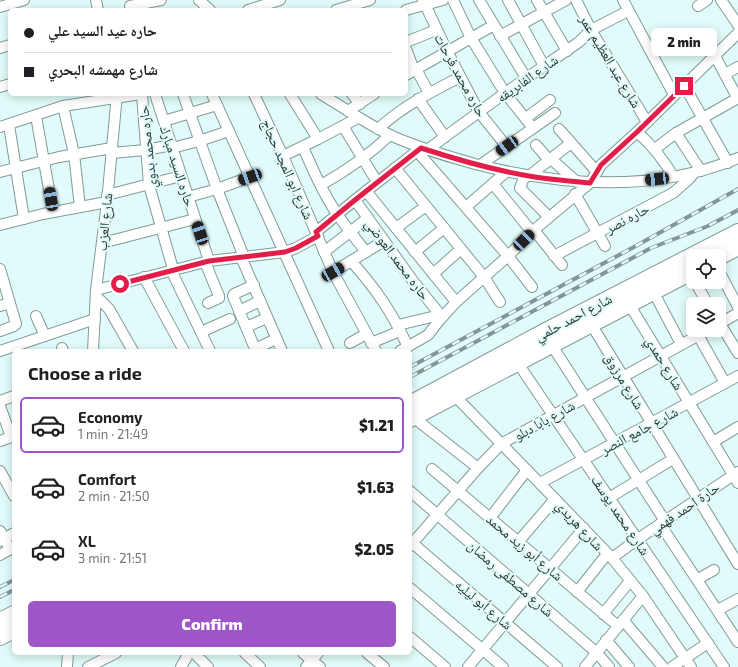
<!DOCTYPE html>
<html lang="en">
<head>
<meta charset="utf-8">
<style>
  :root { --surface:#fff; --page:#f2f2f2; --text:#202124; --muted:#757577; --line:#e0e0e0; --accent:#9e55c8 }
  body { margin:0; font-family:"Exo 2","Noto Naskh Arabic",sans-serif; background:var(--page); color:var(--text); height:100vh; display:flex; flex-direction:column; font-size:15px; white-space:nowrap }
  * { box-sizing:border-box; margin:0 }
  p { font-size:13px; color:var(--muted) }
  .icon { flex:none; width:22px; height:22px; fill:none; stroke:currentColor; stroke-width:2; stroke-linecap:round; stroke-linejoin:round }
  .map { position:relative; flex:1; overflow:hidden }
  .panel { position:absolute; left:12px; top:349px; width:400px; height:306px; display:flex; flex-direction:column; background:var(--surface); border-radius:6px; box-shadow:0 2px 10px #0003 }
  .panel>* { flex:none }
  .top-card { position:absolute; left:8px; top:8px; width:400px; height:88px; border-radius:6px; box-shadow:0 2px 10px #0003; display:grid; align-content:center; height:88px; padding:0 16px; background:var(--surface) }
  .fabs { position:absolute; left:686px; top:249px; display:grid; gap:8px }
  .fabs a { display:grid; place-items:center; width:40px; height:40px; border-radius:6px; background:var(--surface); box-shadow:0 2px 10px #0003; font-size:20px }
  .end { position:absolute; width:18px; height:18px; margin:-9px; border:5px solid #e11d48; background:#fff; box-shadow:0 0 0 2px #fff }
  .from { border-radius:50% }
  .bubble { position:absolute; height:28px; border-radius:6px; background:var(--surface); box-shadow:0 2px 10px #0003; font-size:13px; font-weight:800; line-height:28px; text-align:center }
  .car { position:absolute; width:12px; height:24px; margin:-12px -6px; border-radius:5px; box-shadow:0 0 3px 1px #0007; background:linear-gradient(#222 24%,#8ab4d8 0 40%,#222 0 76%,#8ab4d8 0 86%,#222 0) }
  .top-card b { display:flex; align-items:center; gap:14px; height:38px; font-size:15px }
  .top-card b+b { border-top:1px solid var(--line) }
  .top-card i { width:10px; height:10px; background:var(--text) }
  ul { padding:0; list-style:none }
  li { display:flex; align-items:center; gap:12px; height:56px; margin:0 8px 6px; padding:0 8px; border:2px solid transparent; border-radius:6px }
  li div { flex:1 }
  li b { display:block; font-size:15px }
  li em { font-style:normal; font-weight:800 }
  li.current { border-color:var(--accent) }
  li>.icon { width:36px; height:36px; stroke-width:1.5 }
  h2 { padding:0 16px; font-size:18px; line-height:48px }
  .button { display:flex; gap:8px; margin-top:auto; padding:8px 16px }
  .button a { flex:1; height:46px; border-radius:6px; background:var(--accent); color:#fff; font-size:16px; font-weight:800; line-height:46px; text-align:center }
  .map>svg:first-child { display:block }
</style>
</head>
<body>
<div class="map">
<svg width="738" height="667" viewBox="0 0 738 667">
  <rect width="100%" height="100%" fill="#e0fbf9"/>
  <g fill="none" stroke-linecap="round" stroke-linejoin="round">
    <g stroke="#829b99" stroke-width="12">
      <g id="minor">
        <path d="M96 0 98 10"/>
        <path d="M199 0 210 10"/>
        <path d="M423 0 447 51 479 112 507 147"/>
        <path d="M453 0 471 38 505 93 533 128"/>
        <path d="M479 0 526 78"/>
        <path d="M508 0 544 66"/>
        <path d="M537 0 567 51"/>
        <path d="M576 0 591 30 647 122"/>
        <path d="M623 0 674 95"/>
        <path d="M721 0 738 25"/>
        <path d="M130 6 161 0"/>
        <path d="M698 6 707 0"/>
        <path d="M0 7 24 0"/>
        <path d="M248 10 280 0"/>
        <path d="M336 10 370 0"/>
        <path d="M406 10 443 0"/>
        <path d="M500 36 566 0"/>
        <path d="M406 42 436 30"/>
        <path d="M0 48 10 45"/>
        <path d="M406 49 414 70"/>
        <path d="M715 56 738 99"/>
        <path d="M416 69 429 93"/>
        <path d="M725 74 738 67"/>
        <path d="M406 75 494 25"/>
        <path d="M684 85 728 163"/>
        <path d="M0 87 10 84"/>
        <path d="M142 94 149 185 173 269"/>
        <path d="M155 94 209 261"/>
        <path d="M183 94 217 189 244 257"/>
        <path d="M212 94 329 351"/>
        <path d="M254 94 283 156 333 272 376 351"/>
        <path d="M290 94 318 139"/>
        <path d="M321 94C344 108 367 124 392 136 419 148 447 156 475 164 561 186 654 193 738 158"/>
        <path d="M352 94 360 104"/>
        <path d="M418 99 445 137"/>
        <path d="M63 106 74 154 80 207"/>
        <path d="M348 111 374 94"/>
        <path d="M36 116 53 212"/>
        <path d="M526 118 550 100"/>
        <path d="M164 121 217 105"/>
        <path d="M9 125 24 219"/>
        <path d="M343 126 377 182"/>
        <path d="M0 127 63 106 141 94"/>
        <path d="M378 129C403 106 431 92 460 77"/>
        <path d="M559 129 597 172"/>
        <path d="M637 132C652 145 663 159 673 176"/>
        <path d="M676 133 701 171"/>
        <path d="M536 145 549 160"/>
        <path d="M303 147C313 170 323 193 337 214 346 227 356 239 366 252"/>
        <path d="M172 148 199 141 229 131"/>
        <path d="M655 149 676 133 738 98"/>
        <path d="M427 150 505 93 579 42 591 30 628 11"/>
        <path d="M417 151 508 256 532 287"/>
        <path d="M111 153 146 150 172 145"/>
        <path d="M283 156 318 139 358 118"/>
        <path d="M551 159 577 182"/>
        <path d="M480 165 555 113"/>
        <path d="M395 168 484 277 500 302"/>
        <path d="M0 172 59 157 112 148"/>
        <path d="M525 175 520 188 549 217"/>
        <path d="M529 176 571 143"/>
        <path d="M493 184 532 232"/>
        <path d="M321 185C346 171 369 155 390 135"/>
        <path d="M366 191 456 302"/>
        <path d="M575 194 605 246"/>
        <path d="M107 195 181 176"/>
        <path d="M188 197 217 189 250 177"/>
        <path d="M355 200 413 281 442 317"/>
        <path d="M466 207 506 172"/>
        <path d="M0 225 43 214 107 202"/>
        <path d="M396 228 426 206"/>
        <path d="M534 230 562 265"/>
        <path d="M316 232 355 200 421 148"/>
        <path d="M102 243 195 219"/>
        <path d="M324 252 368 218"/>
        <path d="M415 252 444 228"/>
        <path d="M554 256 673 193 688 180 695 172"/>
        <path d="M241 257 282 351"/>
        <path d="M351 261C376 289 392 312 408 347"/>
        <path d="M205 262 219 296V298L208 303"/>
        <path d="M0 269 16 324 14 326 0 331"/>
        <path d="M171 270 210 351"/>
        <path d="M719 271 738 307"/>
        <path d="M333 272 384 241"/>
        <path d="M433 274 461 249"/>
        <path d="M144 277 184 351"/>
        <path d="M695 282 708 304"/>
        <path d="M254 285 234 294 233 296 256 351"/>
        <path d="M96 290 209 261 285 252 296 248 318 236"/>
        <path d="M653 291 681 344"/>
        <path d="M96 296 109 309 133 351"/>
        <path d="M629 304 738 483"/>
        <path d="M0 306 10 303"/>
        <path d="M239 311 260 301"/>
        <path d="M36 316 45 336"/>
        <path d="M719 322 738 353"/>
        <path d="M591 324 738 564"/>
        <path d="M719 324 738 313"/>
        <path d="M398 325 440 315"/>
        <path d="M246 327 267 318"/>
        <path d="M201 332 230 319"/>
        <path d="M698 335 725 383"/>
        <path d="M350 343 366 334"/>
        <path d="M371 343 400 331"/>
        <path d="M551 344 665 521"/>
        <path d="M62 348 63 351"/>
        <path d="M255 349 276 339"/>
        <path d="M0 351 95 319"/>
        <path d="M93 351 96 290 107 202 117 94"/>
        <path d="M400 351 428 335 438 322 456 302 508 256 534 230 590 183 601 165 637 132 738 33"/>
        <path d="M517 362 724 667"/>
        <path d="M454 395 555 499 612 558 643 596 691 667"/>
        <path d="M0 401 14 396"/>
        <path d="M0 406 11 437"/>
        <path d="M413 417 478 468"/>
        <path d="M0 441 14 436"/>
        <path d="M713 442 738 427"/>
        <path d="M432 469 618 626"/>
        <path d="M0 471 14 496"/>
        <path d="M540 483 738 376"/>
        <path d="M410 491 597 653 609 667"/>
        <path d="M609 498 673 459"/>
        <path d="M490 518 527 470"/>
        <path d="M660 524 738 642"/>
        <path d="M0 531 10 549"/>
        <path d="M0 541 14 533"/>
        <path d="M410 541 557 667"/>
        <path d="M518 542 555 499"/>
        <path d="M410 546 478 468 501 444 708 330"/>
        <path d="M0 555 14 547"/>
        <path d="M612 558 638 539 738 472"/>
        <path d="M698 579 714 570"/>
        <path d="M410 588 503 667"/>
        <path d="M577 592 607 554"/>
        <path d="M718 610 738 599"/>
        <path d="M603 614 630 581"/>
        <path d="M623 620 663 667"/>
        <path d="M410 637 445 667"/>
        <path d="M606 640 629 667"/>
        <path d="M194 653 208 667"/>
        <path d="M245 653 260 667"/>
        <path d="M303 653 320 667"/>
        <path d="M367 653 384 667"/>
        <path d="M67 667 68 653"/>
        <path d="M88 667 116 653"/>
        <path d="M181 667 189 653"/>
        <path d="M306 667 318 653"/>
        <path d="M468 667 584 528"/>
        <path d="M585 667 643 596"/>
        <path d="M672 667 708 643"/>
      </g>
    </g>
    <g stroke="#829b99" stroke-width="18">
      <g id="primary">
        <path d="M719 257 738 247"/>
        <path d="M410 404 544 332 738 232"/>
        <path d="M410 419 693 271"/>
        <path d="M0 621 14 614"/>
        <path d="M0 637 14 630"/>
      </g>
    </g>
    <use href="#minor" stroke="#fff" stroke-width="10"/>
    <use href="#primary" stroke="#fff" stroke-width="16"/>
    <g stroke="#839695" stroke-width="4">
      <g id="rail">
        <path d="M410 367 634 247 738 189"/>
        <path d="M410 377 651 248 708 226 738 210"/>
        <path d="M0 587 14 580"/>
        <path d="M0 597 14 590"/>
      </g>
    </g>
    <use href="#rail" stroke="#e0fbf9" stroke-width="2.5" stroke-dasharray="8" stroke-linecap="butt"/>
  </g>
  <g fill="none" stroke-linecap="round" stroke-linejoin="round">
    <path stroke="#e11d48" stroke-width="5" d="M120 284 209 261 285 252 296 248 318 236 316 232 355 200 421 148C458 160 496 171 535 177 553 180 572 181 590 183L601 165 637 132 684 86"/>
  </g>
  <g text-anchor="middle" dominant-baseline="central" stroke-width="4" stroke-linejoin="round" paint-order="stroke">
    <g font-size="14" fill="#2a3534" stroke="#e0fbf9">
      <text transform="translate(611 61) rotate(59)">شارع عبد العظيم عمر</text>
      <text transform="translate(461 75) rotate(61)">حاره محمد فرحات</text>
      <text transform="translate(527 78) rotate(-35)">شارع الفابريقه</text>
      <text transform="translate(147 147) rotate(-96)">حاره محمد بدوي</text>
      <text transform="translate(178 166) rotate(72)">حاره السيد مبارك</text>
      <text transform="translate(288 169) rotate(66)">شارع ابو المجد حجاج</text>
      <text transform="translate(627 218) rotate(-28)">حاره نصر</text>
      <text transform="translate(104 222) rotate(-84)">شارع العزب</text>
      <text transform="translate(398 259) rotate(53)">حاره محمد العوضي</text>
      <text transform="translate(573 317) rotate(-28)">شارع احمد حلمي</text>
      <text transform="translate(665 363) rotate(59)">شارع حمدي</text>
      <text transform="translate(625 381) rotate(59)">شارع مرزوق</text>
      <text transform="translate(544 420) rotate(-29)">شارع بابا دبلو</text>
      <text transform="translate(639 430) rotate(-28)">شارع جامع النصر</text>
      <text transform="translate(684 508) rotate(-34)">حارة احمد فهمي</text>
      <text transform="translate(621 515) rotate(56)">شارع محمد يوسف</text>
      <text transform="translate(580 525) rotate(47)">شارع هريدي</text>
      <text transform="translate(525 547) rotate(40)">شارع أبو زيد محمد</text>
      <text transform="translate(511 578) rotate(41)">شارع مصطفى رمضان</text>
      <text transform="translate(484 604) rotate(40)">شارع أبو ليليه</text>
    </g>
  </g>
</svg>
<div class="fabs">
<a><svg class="icon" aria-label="locate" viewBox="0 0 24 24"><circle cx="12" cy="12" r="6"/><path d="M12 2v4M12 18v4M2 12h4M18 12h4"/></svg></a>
<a><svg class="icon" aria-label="layers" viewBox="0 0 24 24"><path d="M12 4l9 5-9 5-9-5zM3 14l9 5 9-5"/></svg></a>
</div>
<i class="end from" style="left:120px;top:284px"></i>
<i class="end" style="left:684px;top:86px"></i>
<div class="bubble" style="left:651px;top:28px;width:66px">2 min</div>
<i class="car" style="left:507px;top:146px;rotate:235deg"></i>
<i class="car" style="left:250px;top:177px;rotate:250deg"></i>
<i class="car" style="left:657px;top:179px;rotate:264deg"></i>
<i class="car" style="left:51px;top:199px;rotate:350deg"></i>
<i class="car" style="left:200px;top:233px;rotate:342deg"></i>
<i class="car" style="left:524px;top:240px;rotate:46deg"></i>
<i class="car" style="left:333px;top:272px;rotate:60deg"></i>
<div class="top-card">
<b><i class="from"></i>حاره عيد السيد علي</b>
<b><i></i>شارع مهمشه البحري</b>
</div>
<section class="panel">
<h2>Choose a ride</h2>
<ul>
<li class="current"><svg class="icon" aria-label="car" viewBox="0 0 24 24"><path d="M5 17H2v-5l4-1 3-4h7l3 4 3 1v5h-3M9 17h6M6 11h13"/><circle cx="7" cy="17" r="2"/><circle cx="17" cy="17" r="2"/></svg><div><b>Economy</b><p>1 min · 21:49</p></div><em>$1.21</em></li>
<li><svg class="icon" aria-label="car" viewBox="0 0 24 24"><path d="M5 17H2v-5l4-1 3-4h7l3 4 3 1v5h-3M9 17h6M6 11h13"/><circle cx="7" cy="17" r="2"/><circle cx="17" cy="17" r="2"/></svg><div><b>Comfort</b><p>2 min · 21:50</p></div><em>$1.63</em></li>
<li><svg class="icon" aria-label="car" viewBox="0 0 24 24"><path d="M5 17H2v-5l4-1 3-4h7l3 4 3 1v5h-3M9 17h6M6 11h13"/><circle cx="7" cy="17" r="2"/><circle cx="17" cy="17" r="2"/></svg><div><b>XL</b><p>3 min · 21:51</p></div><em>$2.05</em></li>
</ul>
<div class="button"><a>Confirm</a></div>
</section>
</div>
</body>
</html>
